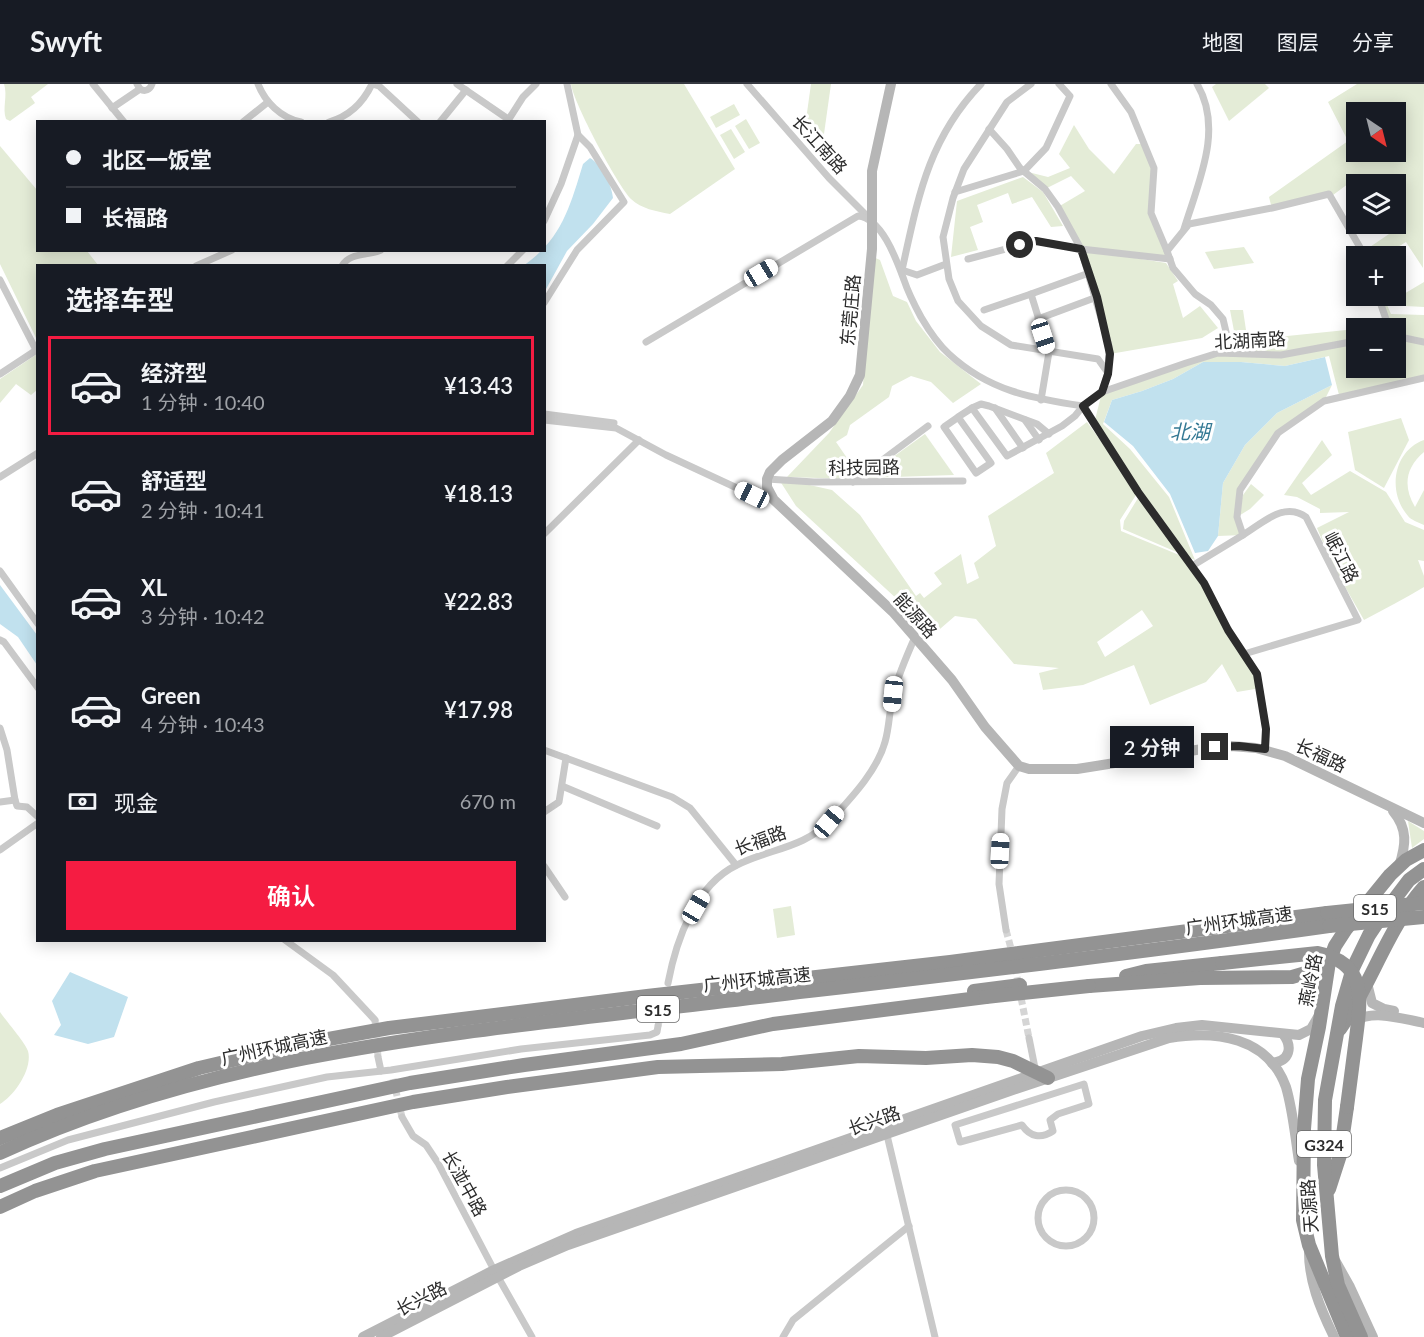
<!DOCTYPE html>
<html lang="zh">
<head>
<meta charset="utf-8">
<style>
  :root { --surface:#171b24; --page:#20242c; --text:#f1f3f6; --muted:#9ea1a6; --line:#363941; --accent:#f51c42 }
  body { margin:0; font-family:Lato,"Noto Sans SC",sans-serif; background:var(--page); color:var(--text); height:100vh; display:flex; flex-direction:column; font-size:22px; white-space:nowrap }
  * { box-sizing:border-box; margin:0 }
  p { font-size:20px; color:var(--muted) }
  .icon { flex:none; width:33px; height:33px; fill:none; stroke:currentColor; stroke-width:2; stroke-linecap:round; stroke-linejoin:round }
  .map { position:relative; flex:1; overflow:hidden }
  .side { position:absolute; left:36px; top:180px; width:510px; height:678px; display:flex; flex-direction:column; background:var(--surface); border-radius:0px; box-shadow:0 3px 15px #0003 }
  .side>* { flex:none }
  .guide { position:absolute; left:36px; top:36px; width:510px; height:132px; border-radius:0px; box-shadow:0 3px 15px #0003; display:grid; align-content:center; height:132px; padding:0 30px; background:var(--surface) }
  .needle { width:39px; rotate:145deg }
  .buttons { position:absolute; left:1346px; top:18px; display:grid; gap:12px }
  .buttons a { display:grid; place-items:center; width:60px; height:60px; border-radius:0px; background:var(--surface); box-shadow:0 3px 15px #0003; font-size:30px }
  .end { position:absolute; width:27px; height:27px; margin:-14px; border:8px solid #2c2c2c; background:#fff; box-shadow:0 0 0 3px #fff }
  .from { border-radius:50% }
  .bubble { position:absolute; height:42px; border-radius:0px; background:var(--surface); box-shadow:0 3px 15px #0003; font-size:20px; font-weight:600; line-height:42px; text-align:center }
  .car { position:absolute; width:18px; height:36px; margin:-18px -9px; border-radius:8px; box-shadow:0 0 4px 2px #0007; background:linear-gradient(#fff 24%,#345 0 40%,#fff 0 76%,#345 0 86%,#fff 0) }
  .guide b { display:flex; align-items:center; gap:21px; height:57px; font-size:22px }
  .guide b+b { border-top:2px solid var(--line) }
  .guide i { width:15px; height:15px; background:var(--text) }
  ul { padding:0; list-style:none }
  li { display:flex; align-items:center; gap:18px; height:99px; margin:0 12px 9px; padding:0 18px; border:3px solid transparent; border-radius:0px }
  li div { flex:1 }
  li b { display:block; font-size:22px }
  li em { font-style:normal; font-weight:600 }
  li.current { border-color:var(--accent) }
  li>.icon { width:54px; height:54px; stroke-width:1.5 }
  h2 { padding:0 30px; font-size:27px; line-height:72px }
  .pay { display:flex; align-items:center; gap:15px; height:66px; padding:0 30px; font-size:22px }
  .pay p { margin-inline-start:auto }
  .primary-button { display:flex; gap:12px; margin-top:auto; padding:12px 30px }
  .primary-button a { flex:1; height:69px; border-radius:0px; background:var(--accent); color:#fff; font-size:24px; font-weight:600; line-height:69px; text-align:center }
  header { display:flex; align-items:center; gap:36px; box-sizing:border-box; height:84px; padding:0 30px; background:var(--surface); border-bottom:2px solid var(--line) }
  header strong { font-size:28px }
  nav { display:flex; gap:33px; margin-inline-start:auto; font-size:21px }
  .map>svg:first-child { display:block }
</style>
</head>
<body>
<header>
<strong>Swyft</strong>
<nav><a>地图</a><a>图层</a><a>分享</a></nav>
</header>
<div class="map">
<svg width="1424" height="1253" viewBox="0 0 1424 1253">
  <rect width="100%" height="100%" fill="#fff"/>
  <g fill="#e4ecd7" fill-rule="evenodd">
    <path d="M4 0H48L31 13 35 19 10 37 6 35C2 24 8 12 4 0Z"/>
    <path d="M571 0H684L735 85 670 130C655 127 642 125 631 115 618 102 573 18 571 0Z"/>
    <path d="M811 0H831L823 57 805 43Z"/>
    <path d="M1216 0H1265L1269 4 1229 37 1212 3Z"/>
    <path d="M1357 0H1424L1423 184 1406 158 1383 172H1367L1364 167 1389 150 1382 140H1395V100L1356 102 1352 97 1333 111 1271 121 1269 113 1348 57 1328 18ZM1356 28H1395V68H1356Z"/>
    <path d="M734 20 740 31 716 44 710 33Z"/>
    <path d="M746 35 760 59 749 65 735 42Z"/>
    <path d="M1074 41 1089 65 1114 90 1136 60H1145L1154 84 1151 129 1170 175 1098 168 1166 179 1178 197 1173 200 1183 234 1200 222 1218 244 1202 254 1110 270 1081 165 1058 123 1085 107 1071 92 1045 105 1024 87 1048 93 1070 84 1059 70Z"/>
    <path d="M731 45 745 68 734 75 720 51Z"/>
    <path d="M0 62 37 106 38 166 87 167 98 181 38 182 37 256 0 180Z"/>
    <path d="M1023 93 1043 108 1063 142 1051 143 1032 113 1012 120 1008 109 977 121 983 138 970 143 978 166 951 173 957 117Z"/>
    <path d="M1244 163 1254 179 1214 185 1205 168Z"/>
    <path d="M871 172 880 176 893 212 907 218 916 237 940 268 981 300 953 319 931 298 911 292 892 302 889 313 850 341 847 351 836 358 856 387 850 395 787 393 829 349 863 301Z"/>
    <path d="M1424 198V223L1387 221 1391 230 1424 231V294L1339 311 1329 272 1285 282 1241 278H1203L1173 295 1142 307 1112 316 1103 340 1130 365 1169 413 1195 476 1123 445 1124 437 1138 414 1178 468 1095 336 1102 308 1218 269H1231L1228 258 1356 245V284H1395V244H1363L1377 243 1387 233 1379 212H1388L1392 217Z"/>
    <path d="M1230 226H1243L1246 246 1234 247Z"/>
    <path d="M37 270V306L31 311 16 300 0 319V295Z"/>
    <path d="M1332 301 1324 317 1278 349 1240 406 1238 428 1243 411 1251 400 1264 411 1250 425 1237 433 1243 451 1218 452 1223 399 1245 361 1277 329Z"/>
    <path d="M1401 334 1409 356 1384 404 1355 386 1348 348Z"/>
    <path d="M1087 338 1138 408 1120 436 1121 447 1184 473 1255 587V605L1237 608 1222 580 1206 598 1150 621 1134 581 1083 601 1043 606 1039 589 1059 584 1014 580 976 535 955 532 933 551 911 528 796 422 778 394 832 406 860 431 916 512 920 509 924 514 942 500 934 489 961 470 967 500 979 494 974 479 996 462 988 432 1054 389 1046 369ZM1142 526 1153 542 1105 573 1097 558Z"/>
    <path d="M925 350 954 391 864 394Z"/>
    <path d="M1322 356 1332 371 1302 399 1311 411 1350 387 1386 408 1405 438 1424 446V477L1418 476 1424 492V503C1404 515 1384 525 1364 536L1332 480 1317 444 1349 428 1320 429V425L1297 413 1284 411Z"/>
    <path d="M1424 356V368C1405 384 1403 403 1415 423L1424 406V441C1418 438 1411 436 1408 432 1387 408 1393 367 1424 356Z"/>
    <path d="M1408 737 1424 747V755L1412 764Z"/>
    <path d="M791 822 795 851 777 854 773 825Z"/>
    <path d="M0 928C6 937 25 958 28 967 33 985 14 1012 0 1020Z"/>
  </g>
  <g fill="#c1e1ee">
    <path d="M590 74C601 80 612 101 613 114L593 140 567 167 545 207 544 182H523C561 156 570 123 583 80Z"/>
    <path d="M1325 273 1332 301 1277 329 1245 361 1223 399 1218 452 1208 467 1195 469 1170 410 1133 362 1104 338 1112 316 1142 307 1173 295 1203 278H1241L1285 282Z"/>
    <path d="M0 501 37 551V581L18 553 0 540Z"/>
    <path d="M70 888 128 913 114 953 88 960 54 951 61 941 52 917Z"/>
  </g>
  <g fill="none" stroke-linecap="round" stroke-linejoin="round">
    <g stroke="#d5d5d5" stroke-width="7" stroke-dasharray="7 3.5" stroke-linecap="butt">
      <path d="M1006 846 1013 872"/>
      <path d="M1015 883 1029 954"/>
      <path d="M375 936 378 973"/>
      <path d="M658 942 662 924"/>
      <path d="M393 995 402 1033"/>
    </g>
    <g stroke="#c9c9c9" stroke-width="7">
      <path d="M93 0 124 38"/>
      <path d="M137 0 140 5C145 8 150 6 152 0"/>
      <path d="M258 0C265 18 281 34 301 38"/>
      <path d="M372 0 379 2 418 38"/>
      <path d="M457 0 508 35"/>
      <path d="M747 0 829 94 868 133"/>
      <path d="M1031 0 1007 18 964 85 953 114 943 153 949 195 958 217 981 242 1011 261 1098 275 1108 289"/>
      <path d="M1111 0 1131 28 1154 84 1151 129 1167 167"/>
      <path d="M112 24 140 5"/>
      <path d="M243 38 268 18"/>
      <path d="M329 38C350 32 363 19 372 0"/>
      <path d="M440 38 466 6"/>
      <path d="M507 38 523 13 536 0"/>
      <path d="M989 45 1007 65 1020 84 1045 105 1058 123 1081 165 1109 262 1108 289 1102 308"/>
      <path d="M955 108 1024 87 1046 64 1070 12 1059 0"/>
      <path d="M544 137 561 100 578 51 567 0"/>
      <path d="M1184 145C1198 99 1224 45 1197 0"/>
      <path d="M968 175 1036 157 1081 165 1170 175"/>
      <path d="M946 180 917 191 902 186C918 114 928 55 981 0"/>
      <path d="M196 182 232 166"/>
      <path d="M342 182C350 168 368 172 381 166"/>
      <path d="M507 182 523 166"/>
      <path d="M0 196 36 266"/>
      <path d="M1031 210 1089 189"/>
      <path d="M1378 212 1389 244"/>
      <path d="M544 219 577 166 624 118 590 63 578 51"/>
      <path d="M984 226 1031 210 1049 268 1041 316"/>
      <path d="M1038 235 1097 213"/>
      <path d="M1395 252 1424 258"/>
      <path d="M646 258 858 132C882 134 897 177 904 196 908 208 915 222 921 233 928 245 939 261 949 270 989 307 1031 314 1083 322L1138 408 1204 499 1228 546 1257 590 1266 645 1265 665"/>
      <path d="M1231 269 1223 235 1211 221 1195 210 1173 184 1167 167 1189 140 1272 124 1329 110 1365 172"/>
      <path d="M0 290 38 265"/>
      <path d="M972 324 981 320 989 322 1037 340 1049 350"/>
      <path d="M995 324 1023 364"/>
      <path d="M544 330 614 339"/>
      <path d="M958 333 991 379 976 389 944 343 957 334 958 333 972 324 1007 372 1062 342 1075 332 1083 322 1102 308 1186 279 1218 269 1281 271 1356 257"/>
      <path d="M544 336 616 344 666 371 752 411 774 416"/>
      <path d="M1025 336 1039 356"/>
      <path d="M0 393 38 369"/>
      <path d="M767 395 814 398 963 397"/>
      <path d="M853 398 928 342"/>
      <path d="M544 450 639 356"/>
      <path d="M1243 451C1263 439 1284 417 1306 433L1358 536 1244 570"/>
      <path d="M1192 482 1243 451 1237 433 1240 406 1278 349 1324 317 1424 294"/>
      <path d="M0 487 38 540"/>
      <path d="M0 556 4 558 38 604"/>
      <path d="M0 644 7 666 15 716 17 722 27 723 38 733"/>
      <path d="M544 666 672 713 690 724 736 781"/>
      <path d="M562 702 657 742"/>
      <path d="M0 718 15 716"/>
      <path d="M544 728 559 718 566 674"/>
      <path d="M0 766 38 739"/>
      <path d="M544 782 565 813"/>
      <path d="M1006 846 999 800 1002 725 1007 699 1019 682"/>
      <path d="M285 856 333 891 375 936"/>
      <path d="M668 899C676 857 695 801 737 781 771 764 803 765 831 736 851 714 877 687 885 658 890 641 889 624 894 608 899 589 907 571 915 553"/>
      <path d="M1029 954 1036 989"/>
      <path d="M378 973 381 987"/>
      <path d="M1084 1000 1089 1020 1058 1030 1050 1036 1053 1047C1041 1055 1030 1053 1022 1041L960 1058 955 1041Z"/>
      <path d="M402 1033 413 1052 426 1061 438 1079 494 1186"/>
      <path d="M886 1047 935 1253"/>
      <path d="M0 1084 68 1056 214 1018 327 993 391 986 521 965 650 951 657 948 658 942"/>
      <circle cx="1066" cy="1134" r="28"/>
      <path d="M498 1193 532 1253"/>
      <path d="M783 1253 793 1236 909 1142"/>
    </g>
    <g stroke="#b6b6b6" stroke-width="10">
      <path d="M891 0 872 87V165L860 291 850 312 832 337 782 376 770 388 767 395V403L774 416 893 528 952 596 985 643 1019 682 1029 685H1077L1215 663 1231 662 1256 664 1285 672 1424 739"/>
      <path d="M1393 727C1408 745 1406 761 1399 782"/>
      <path d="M1367 899 1372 919 1384 925 1394 927"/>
      <path d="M1354 937C1375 925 1402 935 1424 939"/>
      <path d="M1272 979C1290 977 1293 963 1283 950"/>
      <path d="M1309 1164C1308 1196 1320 1224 1334 1253"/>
      <path d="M1336 1178 1350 1203 1373 1253"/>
      <path d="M363 1253 494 1186 576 1150 1142 952 1176 944 1202 941 1299 951 1311 945 1318 933"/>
      <path d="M381 1253 519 1182 568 1161 1007 1008 1169 954C1216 946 1268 953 1286 1003 1293 1027 1295 1052 1299 1077"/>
    </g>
    <g stroke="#939393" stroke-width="14">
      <path d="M1126 892 1146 887 1222 879"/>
      <path d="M1089 902 1200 894 1292 893 1309 888 1330 874"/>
      <path d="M974 907 1020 901"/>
      <path d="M1340 945C1372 899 1387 845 1424 803"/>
      <path d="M0 1054 57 1031 199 984 301 960 389 944 647 912 950 878 1327 829"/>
      <path d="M0 1069C212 971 445 950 674 923 893 897 1111 873 1329 842"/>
      <path d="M0 1102 55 1079 105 1065 410 999 524 981 681 960 773 940 986 913"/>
      <path d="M1329 1105 1340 1071 1347 1023"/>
      <path d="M0 1123 35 1107 95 1087 413 1018 507 1003 658 983 782 980 859 972 926 974 972 971 998 973 1013 977 1048 994"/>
      <path d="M1347 1253 1309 1161 1303 1136 1304 1045 1308 995 1319 943 1329 878 1335 862 1346 845 1390 791 1406 776 1424 766"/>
      <path d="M1361 1253 1338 1201 1332 1172 1324 1081 1325 1016 1342 922 1353 884 1369 851 1381 833 1409 796 1424 785"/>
    </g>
    <g stroke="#939393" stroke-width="14">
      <path d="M1327 829 1424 819"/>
      <path d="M1329 842 1424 833"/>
      <path d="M1222 879 1318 869C1367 879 1361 915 1356 954 1353 977 1350 1000 1347 1023"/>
      <path d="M986 913 1089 902"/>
    </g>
  </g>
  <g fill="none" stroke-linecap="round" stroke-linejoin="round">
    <path stroke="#2c2c2c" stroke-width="8" d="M1020 161 1036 157 1081 165 1097 213 1110 270 1108 290 1102 308 1083 322 1138 408 1204 499 1228 546 1257 590 1266 645 1265 665 1239 662 1215 663"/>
  </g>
  <g text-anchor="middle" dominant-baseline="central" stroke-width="6" stroke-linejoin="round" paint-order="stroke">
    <g fill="#fff" stroke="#6b6b6b" stroke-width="1.5">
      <rect x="1354" y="811" width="42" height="26" rx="4.5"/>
      <rect x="637" y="912" width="42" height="26" rx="4.5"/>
      <rect x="1297" y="1047" width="54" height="26" rx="4.5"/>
    </g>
    <g font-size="16" font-weight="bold" fill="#2c2c2c">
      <text x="1375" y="824">S15</text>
      <text x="658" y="925">S15</text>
      <text x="1324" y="1060">G324</text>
    </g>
    <g font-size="18" fill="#2c2c2c" stroke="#fff">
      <text transform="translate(820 60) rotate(48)">长江南路</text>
      <text transform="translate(850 226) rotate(-85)">东莞庄路</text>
      <text transform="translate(1250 256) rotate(-3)">北湖南路</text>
      <text transform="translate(864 383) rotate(-1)">科技园路</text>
      <text transform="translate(1342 473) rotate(63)">岷江路</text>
      <text transform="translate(916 531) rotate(48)">能源路</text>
      <text transform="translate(1321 671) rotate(25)">长福路</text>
      <text transform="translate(760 756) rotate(-20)">长福路</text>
      <text transform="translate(1239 836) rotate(-8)">广州环城高速</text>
      <text transform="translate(757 895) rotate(-6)">广州环城高速</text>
      <text transform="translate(1310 896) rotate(-79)">燕岭路</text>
      <text transform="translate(274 963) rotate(-12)">广州环城高速</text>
      <text transform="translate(874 1036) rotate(-19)">长兴路</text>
      <text transform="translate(465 1099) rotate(61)">长湴中路</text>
      <text transform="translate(1309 1122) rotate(-94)">天源路</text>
      <text transform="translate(421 1214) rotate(-27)">长兴路</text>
    </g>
    <g font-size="20" font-style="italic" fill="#347994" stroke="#fff">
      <text x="1190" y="347">北湖</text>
    </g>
  </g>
</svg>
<div class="buttons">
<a><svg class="needle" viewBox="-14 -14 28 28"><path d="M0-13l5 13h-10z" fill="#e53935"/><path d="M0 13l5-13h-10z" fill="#9ea1a6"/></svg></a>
<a><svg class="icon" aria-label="layers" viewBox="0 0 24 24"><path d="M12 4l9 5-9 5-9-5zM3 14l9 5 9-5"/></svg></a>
<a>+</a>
<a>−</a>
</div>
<i class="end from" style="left:1020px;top:161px"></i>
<i class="end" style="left:1215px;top:663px"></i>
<div class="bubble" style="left:1110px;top:642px;width:84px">2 分钟</div>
<i class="car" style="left:761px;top:189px;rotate:59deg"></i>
<i class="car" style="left:1043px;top:252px;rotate:162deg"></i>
<i class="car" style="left:752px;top:411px;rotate:295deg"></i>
<i class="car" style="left:893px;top:610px;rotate:186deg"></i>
<i class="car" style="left:829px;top:738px;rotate:40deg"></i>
<i class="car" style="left:1000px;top:767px;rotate:3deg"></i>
<i class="car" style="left:696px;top:823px;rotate:30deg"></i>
<div class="guide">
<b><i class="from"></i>北区一饭堂</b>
<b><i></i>长福路</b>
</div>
<section class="side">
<h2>选择车型</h2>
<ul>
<li class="current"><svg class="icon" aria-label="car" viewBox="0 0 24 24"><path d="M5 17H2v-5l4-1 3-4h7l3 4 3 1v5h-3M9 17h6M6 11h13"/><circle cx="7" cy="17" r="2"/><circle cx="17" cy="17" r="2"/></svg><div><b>经济型</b><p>1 分钟 · 10:40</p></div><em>¥13.43</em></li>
<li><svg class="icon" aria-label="car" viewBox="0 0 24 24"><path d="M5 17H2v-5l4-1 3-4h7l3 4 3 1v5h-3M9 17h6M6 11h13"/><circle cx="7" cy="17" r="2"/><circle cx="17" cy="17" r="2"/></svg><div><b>舒适型</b><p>2 分钟 · 10:41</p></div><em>¥18.13</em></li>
<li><svg class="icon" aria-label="car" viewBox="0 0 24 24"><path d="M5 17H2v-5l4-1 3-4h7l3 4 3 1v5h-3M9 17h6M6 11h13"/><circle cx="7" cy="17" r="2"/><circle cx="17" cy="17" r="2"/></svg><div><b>XL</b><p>3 分钟 · 10:42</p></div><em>¥22.83</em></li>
<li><svg class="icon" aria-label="car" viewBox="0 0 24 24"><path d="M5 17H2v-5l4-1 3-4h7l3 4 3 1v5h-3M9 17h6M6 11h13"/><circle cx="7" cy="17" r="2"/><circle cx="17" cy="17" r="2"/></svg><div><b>Green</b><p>4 分钟 · 10:43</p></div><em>¥17.98</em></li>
</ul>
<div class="pay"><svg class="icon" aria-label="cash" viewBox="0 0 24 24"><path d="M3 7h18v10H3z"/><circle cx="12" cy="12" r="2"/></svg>现金<p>670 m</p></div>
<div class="primary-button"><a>确认</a></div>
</section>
</div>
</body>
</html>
